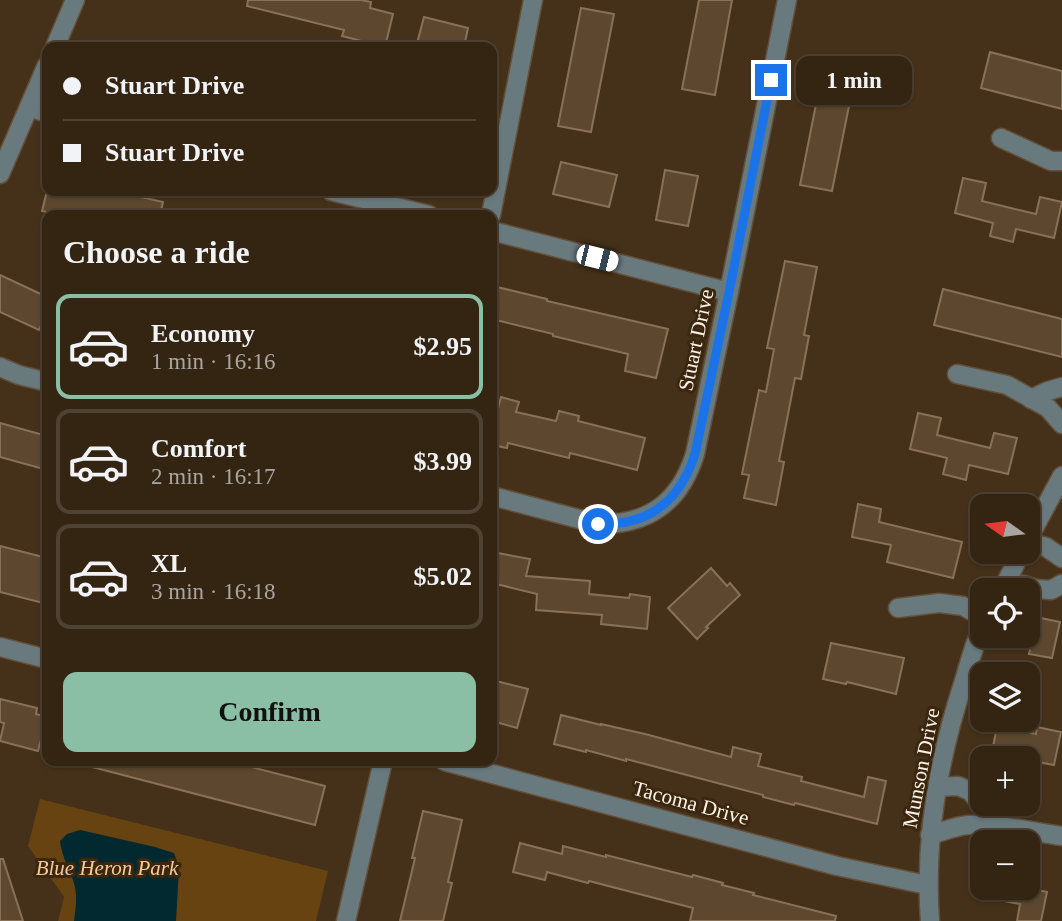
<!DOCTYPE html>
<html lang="en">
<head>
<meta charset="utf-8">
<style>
  :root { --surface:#342513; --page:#3f3121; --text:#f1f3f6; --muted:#a9a5a0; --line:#4e4233; --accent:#8abfa5 }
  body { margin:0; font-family:Georgia,serif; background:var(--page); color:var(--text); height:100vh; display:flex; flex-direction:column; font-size:26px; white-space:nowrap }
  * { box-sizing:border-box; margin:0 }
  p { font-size:23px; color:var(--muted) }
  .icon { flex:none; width:38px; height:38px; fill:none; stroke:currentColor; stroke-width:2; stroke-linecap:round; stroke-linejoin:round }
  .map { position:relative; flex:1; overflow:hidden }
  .drawer { position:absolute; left:42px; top:210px; width:455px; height:556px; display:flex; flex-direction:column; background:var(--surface); border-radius:14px; box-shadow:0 2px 5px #0004,0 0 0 2px var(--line) }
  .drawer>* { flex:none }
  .banner { position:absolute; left:42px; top:42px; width:455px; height:154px; border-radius:14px; box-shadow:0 2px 5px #0004,0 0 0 2px var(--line); display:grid; align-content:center; height:154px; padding:0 21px; background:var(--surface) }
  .needle { width:46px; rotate:284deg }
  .controls { position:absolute; left:970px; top:494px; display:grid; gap:14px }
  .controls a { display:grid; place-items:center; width:70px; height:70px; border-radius:14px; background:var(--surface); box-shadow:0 2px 5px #0004,0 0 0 2px var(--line); font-size:35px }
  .end { position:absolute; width:32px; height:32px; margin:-16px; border:9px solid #1a73e8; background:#fff; box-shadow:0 0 0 4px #fff }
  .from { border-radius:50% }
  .bubble { position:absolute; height:49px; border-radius:14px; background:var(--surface); box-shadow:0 2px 5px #0004,0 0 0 2px var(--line); font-size:23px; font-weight:700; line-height:49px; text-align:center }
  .car { position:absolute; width:21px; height:42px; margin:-21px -10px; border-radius:9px; box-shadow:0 0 5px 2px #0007; background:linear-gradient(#fff 24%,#345 0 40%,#fff 0 76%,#345 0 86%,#fff 0) }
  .banner b { display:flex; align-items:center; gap:24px; height:66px; font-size:26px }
  .banner b+b { border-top:2px solid var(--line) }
  .banner i { width:18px; height:18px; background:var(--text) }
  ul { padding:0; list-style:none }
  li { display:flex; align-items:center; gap:21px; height:105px; margin:0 14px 10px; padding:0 7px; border:4px solid var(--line); border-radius:14px }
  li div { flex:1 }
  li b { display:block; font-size:26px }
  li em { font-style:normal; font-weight:700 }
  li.selected { border-color:var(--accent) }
  li>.icon { width:63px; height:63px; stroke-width:1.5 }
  h2 { padding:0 21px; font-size:32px; line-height:84px }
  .primary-button { display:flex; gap:14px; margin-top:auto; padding:14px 21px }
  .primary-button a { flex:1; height:80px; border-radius:14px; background:var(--accent); color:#111; font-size:28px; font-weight:700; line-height:80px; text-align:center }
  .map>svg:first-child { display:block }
</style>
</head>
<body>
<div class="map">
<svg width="1062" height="921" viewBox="0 0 1062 921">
  <rect width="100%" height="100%" fill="#453119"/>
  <path fill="#664311" d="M40 799 328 871 316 921H58L64 897 28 846Z"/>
  <path fill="#032930" d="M80 830 155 847 174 853 179 868 176 921H74C76 907 78 894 73 880 68 865 62 857 60 841L67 834Z"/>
  <g fill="#5d482f" stroke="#887157" stroke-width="2">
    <path d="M248 0H361L371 2 370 8 393 14 385 47 342 36 344 30 247 6Z"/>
    <path d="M699 0H732L715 95 682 89Z"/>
    <path d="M581 8 614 14 591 132 558 126Z"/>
    <path d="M424 17 468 28 464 47H416Z"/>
    <path d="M990 52 1062 71V109L981 88Z"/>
    <path d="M823 69 855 76 832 191 800 185Z"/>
    <path d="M561 162 617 175 609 207 553 194Z"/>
    <path d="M665 170 698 176 688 226 656 220Z"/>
    <path d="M963 178 986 183 982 201 1036 214 1040 197 1062 202 1054 238 1016 229 1013 242 990 236 993 223 955 213Z"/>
    <path d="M47 191H115L163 202 160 215H61L42 211Z"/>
    <path d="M785 261 817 267 804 335 809 336 801 379 795 378 779 461 784 462 776 505 744 498 749 475 742 474 759 390 766 392 774 349 767 348Z"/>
    <path d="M0 275 47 297V312L39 330 0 312Z"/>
    <path d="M497 287 547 299V301L668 329 656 378 625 371 628 354 553 336V334L492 319V310Z"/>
    <path d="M943 289 1062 319V357L934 325Z"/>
    <path d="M501 397 519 402 516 412 556 421 559 411 579 416 578 421 645 438 637 470 570 453 569 458 508 443 507 448 492 445V411L497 412Z"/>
    <path d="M918 413 941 418 937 435 990 448 994 433 1017 438 1008 474 969 465 966 480 943 474 947 458 910 449Z"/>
    <path d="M0 423 47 436V470L0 457Z"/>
    <path d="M858 504 881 509 879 522 962 542 953 578 887 562 891 545 852 537Z"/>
    <path d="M0 546 47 558V604L0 592Z"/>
    <path d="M492 552 530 559 526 576 590 581 589 594 629 598 630 594 650 597 647 629 601 624 602 615 536 610 537 594 492 583Z"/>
    <path d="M711 568 727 586 730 583 740 595 706 627 708 628 697 639 668 608Z"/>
    <path d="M1036 617 1060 622 1052 658 1029 654Z"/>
    <path d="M831 643 904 658 896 694 847 682 846 684 823 679Z"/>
    <path d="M492 680 528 689 517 728 492 721Z"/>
    <path d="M0 699 37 708 36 714 47 717 38 751 0 741 4 723 0 722Z"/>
    <path d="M561 715 601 725V724L645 734 731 757 733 747 761 754 758 766 802 777 801 781 864 797 868 777 886 781 877 824 795 803 794 805 763 797V795L626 759V761L586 750V752L554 744Z"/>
    <path d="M997 726 1036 734 1037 727 1061 732 1054 765 1027 760V758H991Z"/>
    <path d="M93 761H228L325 786 315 825 92 767Z"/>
    <path d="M423 811 462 820 448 882 452 883 443 921H400L415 858H412Z"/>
    <path d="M520 843 562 854 563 846 606 857V855L692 877 693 875 723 883 722 885 754 893 753 895 836 916 835 921H690L693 908 589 881 588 883 547 872 545 880 513 872Z"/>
    <path d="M0 859H3L23 921H0Z"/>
    <path d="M974 887H1025L1047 892 1041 921H1017L1020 904 973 895Z"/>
  </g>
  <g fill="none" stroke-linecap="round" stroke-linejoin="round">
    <g stroke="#63503a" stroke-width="21">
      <g id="minor">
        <path d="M55 47 75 0"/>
        <path d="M29 107 47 113"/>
        <path d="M1001 138 1051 161H1062"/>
        <path d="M0 174 47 65"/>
        <path d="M331 191 429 215"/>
        <path d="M491 215 533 0"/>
        <path d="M492 231 729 292"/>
        <path d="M0 367 19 375 47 382"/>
        <path d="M957 374 1007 385 1048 408 1062 424"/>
        <path d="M1031 399 1048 391 1062 387"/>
        <path d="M492 496 598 524C649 525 680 502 695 454L729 292 787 0"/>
        <path d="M1027 541 1062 476"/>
        <path d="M1027 542 1046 547 1062 558"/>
        <path d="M1005 584 1024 585 1037 589 1051 590 1062 584"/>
        <path d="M1002 590 1022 551"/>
        <path d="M898 608 939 603 963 606 982 617"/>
        <path d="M0 647 47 659"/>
        <path d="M444 761 837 866 927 885"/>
        <path d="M938 787 958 786 970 791 987 811 1002 825"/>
        <path d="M930 835C942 832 955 826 968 825 1000 823 1030 832 1062 836"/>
        <path d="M346 921 383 761"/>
        <path d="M930 921C924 840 938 761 963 684 969 665 973 646 982 628"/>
      </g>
    </g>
    <use href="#minor" stroke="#697a7e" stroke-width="18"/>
  </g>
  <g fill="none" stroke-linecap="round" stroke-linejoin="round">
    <path stroke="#1a73e8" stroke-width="9" d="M598 524C649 526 680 501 695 454L729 292 771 80"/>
  </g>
  <g text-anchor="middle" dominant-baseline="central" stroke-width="6" stroke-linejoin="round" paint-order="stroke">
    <g font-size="21" fill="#fef3e8" stroke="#3b270f">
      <text transform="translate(696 340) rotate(-78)">Stuart Drive</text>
      <text transform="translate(921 768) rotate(-79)">Munson Drive</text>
      <text transform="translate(691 803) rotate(15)">Tacoma Drive</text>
    </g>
    <g font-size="21" font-style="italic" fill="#f5ca97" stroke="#3b270f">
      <text x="107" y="868">Blue Heron Park</text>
    </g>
  </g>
</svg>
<div class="controls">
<a><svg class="needle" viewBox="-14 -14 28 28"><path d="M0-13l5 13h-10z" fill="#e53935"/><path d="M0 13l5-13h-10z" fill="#a9a5a0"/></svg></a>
<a><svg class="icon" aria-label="locate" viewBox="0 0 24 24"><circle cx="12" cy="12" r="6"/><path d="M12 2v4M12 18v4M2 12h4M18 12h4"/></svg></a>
<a><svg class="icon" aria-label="layers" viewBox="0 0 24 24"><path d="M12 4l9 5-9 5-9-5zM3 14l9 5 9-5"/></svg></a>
<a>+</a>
<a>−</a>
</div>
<i class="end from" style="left:598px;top:524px"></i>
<i class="end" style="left:771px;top:80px"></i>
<div class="bubble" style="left:796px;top:56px;width:116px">1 min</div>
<i class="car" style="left:597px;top:258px;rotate:104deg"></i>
<div class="banner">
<b><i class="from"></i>Stuart Drive</b>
<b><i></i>Stuart Drive</b>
</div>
<section class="drawer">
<h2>Choose a ride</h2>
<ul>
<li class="selected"><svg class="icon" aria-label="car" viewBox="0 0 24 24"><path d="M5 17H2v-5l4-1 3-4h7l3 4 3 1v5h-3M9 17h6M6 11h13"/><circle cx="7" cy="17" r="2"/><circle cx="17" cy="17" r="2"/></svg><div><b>Economy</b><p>1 min · 16:16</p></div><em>$2.95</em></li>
<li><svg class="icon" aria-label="car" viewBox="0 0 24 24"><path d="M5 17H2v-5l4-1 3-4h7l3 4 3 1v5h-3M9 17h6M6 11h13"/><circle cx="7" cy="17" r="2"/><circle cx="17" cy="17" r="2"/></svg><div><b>Comfort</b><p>2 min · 16:17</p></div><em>$3.99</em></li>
<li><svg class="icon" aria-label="car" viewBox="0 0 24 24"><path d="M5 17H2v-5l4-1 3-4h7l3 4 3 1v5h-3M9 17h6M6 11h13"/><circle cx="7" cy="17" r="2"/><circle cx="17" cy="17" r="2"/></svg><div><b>XL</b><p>3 min · 16:18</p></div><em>$5.02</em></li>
</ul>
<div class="primary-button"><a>Confirm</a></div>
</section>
</div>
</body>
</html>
